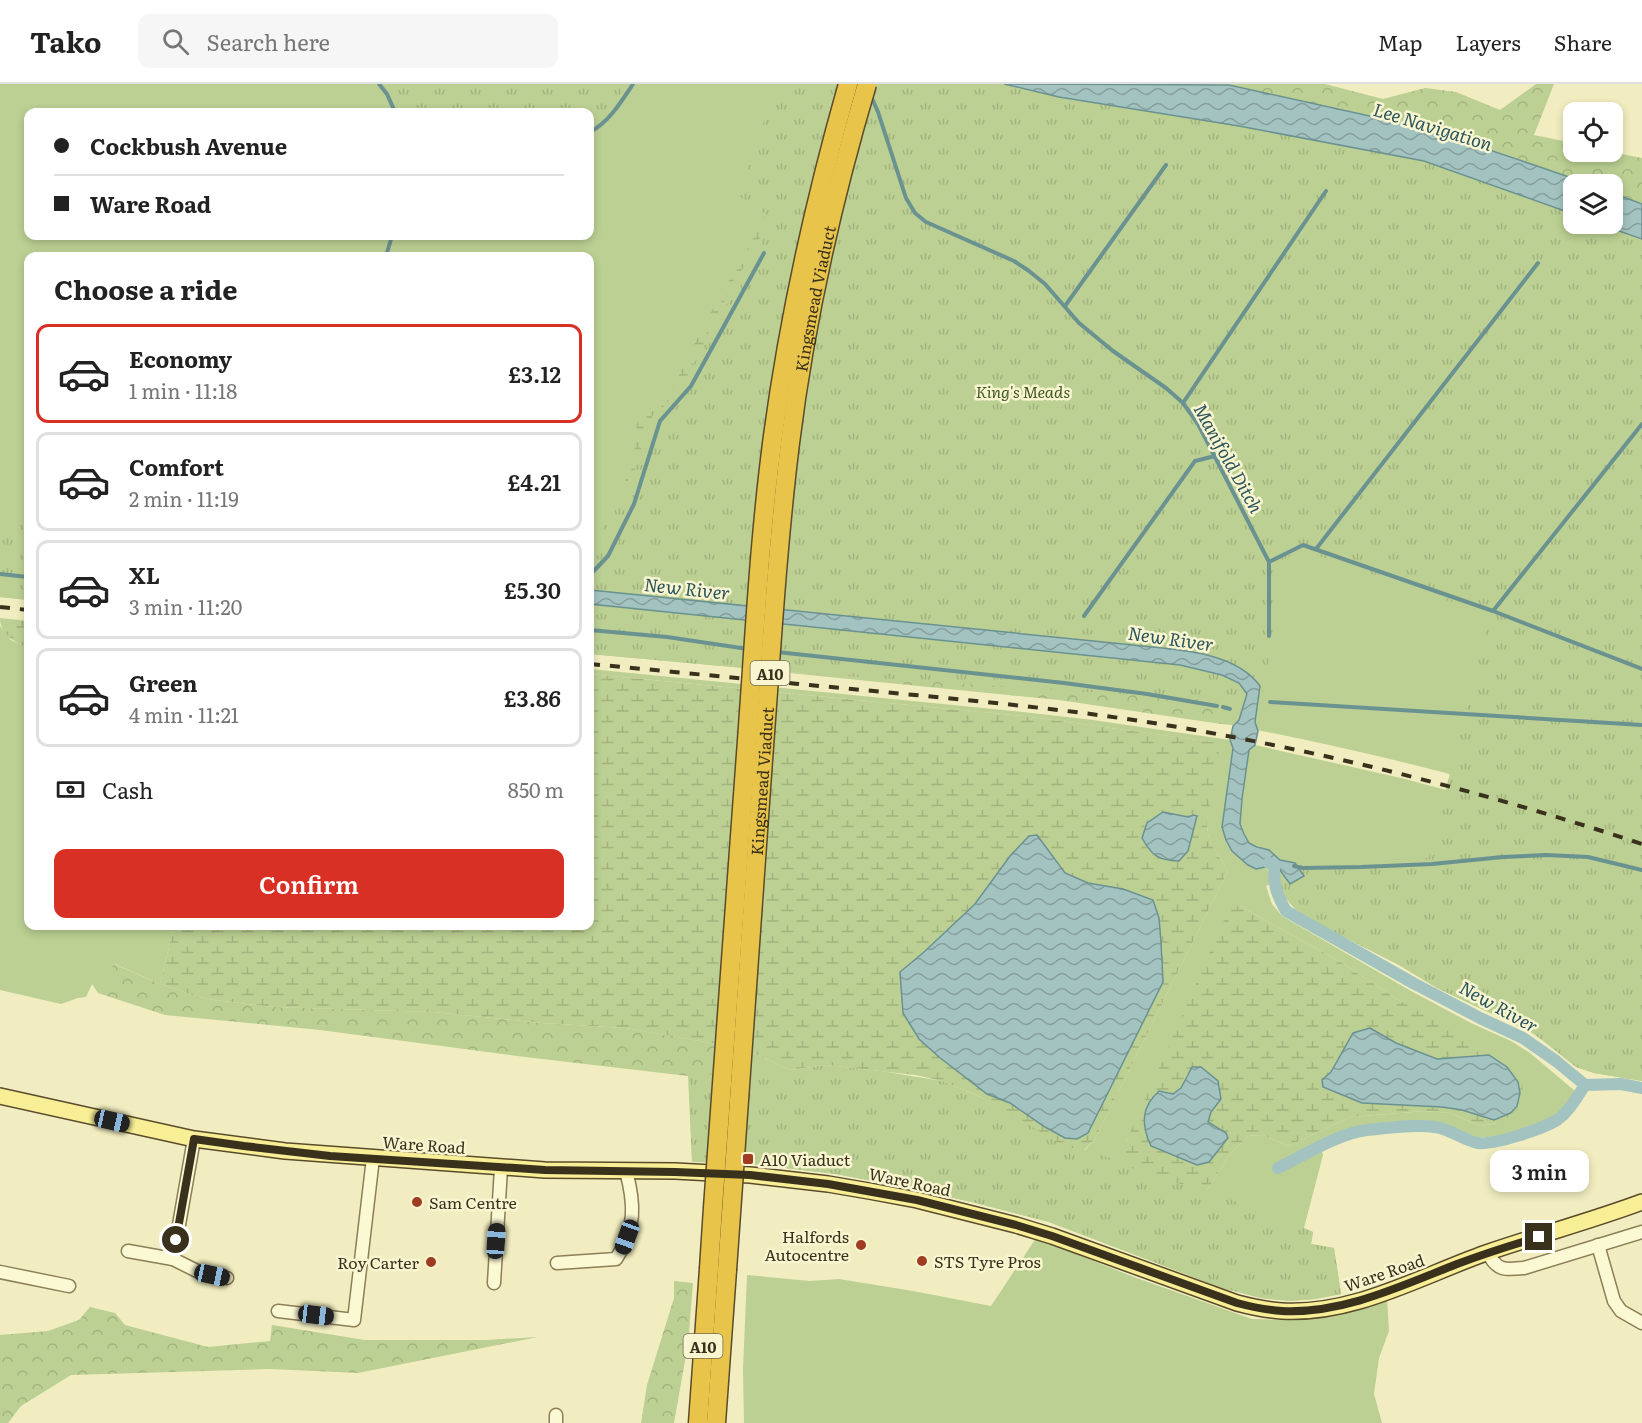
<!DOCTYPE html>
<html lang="en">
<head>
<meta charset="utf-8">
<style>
  :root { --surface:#fff; --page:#f6f6f6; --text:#222; --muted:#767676; --line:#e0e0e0; --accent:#d93025 }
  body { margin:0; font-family:Literata,serif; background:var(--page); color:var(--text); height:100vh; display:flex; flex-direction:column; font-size:22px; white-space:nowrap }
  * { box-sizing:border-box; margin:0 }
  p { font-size:20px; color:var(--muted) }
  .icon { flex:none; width:33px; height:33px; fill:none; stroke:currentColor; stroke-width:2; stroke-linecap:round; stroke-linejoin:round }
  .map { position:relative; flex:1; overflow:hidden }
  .sheet { position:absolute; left:24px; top:168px; width:570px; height:678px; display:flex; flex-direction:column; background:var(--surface); border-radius:12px; box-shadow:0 3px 9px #0003 }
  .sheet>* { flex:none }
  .guide { position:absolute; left:24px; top:24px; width:570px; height:132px; border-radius:12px; box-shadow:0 3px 9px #0003; display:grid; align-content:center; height:132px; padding:0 30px; background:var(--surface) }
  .fabs { position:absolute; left:1563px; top:18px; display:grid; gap:12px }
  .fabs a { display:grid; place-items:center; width:60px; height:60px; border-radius:12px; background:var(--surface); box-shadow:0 3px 9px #0003; font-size:30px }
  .end { position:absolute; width:27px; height:27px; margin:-14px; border:8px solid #3a311c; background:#fff; box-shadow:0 0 0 3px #fff }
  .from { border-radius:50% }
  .bubble { position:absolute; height:42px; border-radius:12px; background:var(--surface); box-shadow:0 3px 9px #0003; font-size:20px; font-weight:600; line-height:42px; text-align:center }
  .car { position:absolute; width:18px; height:36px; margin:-18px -9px; border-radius:8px; box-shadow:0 0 4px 2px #0007; background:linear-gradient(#222 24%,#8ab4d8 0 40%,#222 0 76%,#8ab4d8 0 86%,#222 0) }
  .guide b { display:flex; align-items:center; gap:21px; height:57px; font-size:22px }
  .guide b+b { border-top:2px solid var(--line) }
  .guide i { width:15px; height:15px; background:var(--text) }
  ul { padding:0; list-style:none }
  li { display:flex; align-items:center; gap:18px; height:99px; margin:0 12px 9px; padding:0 18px; border:3px solid var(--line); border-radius:12px }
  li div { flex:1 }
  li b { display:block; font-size:22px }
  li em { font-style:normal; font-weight:600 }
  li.current { border-color:var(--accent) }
  li>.icon { width:54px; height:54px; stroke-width:1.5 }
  h2 { padding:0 30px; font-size:27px; line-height:72px }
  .pay { display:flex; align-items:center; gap:15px; height:66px; padding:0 30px; font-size:22px }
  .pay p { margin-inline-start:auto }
  .primary-button { display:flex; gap:12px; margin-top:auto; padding:12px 30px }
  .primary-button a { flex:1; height:69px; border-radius:12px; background:var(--accent); color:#fff; font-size:24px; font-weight:600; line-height:69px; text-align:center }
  header { display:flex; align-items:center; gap:36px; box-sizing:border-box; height:84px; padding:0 30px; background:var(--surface); border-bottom:2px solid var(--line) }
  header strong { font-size:28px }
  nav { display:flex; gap:33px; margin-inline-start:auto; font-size:21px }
  .search { width:420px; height:54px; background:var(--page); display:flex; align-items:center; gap:15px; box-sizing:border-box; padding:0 21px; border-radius:12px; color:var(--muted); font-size:22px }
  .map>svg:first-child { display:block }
</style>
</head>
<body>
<header>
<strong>Tako</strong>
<div class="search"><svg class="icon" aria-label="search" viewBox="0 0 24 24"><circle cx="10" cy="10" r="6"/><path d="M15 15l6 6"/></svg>Search here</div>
<nav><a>Map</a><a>Layers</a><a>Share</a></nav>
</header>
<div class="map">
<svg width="1642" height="1339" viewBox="0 0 1642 1339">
  <defs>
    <pattern id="forest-crowns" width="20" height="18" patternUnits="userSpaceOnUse" patternTransform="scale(1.5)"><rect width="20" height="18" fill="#bcd093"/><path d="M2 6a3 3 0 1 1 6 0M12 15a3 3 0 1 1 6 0" fill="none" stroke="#a2b37e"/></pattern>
    <pattern id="wetland-marsh" width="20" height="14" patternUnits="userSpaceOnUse" patternTransform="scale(1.5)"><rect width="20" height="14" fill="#bcd093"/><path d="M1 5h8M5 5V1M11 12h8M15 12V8" fill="none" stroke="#a2b37e"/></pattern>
    <pattern id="park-tufts" width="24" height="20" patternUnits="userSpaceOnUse" patternTransform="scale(1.5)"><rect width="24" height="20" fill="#bcd093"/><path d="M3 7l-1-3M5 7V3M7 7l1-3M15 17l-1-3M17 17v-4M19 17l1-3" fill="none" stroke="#a2b37e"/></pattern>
    <pattern id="water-waves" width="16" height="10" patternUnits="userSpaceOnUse" patternTransform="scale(1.5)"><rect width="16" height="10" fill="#a3c3c1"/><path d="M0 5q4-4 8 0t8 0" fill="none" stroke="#869f9c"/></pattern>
  </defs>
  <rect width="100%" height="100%" fill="#f1edc0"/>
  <g fill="#bcd093" fill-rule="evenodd">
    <path d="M0 0H1004L1573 130 1574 140H1599L1642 155 1476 697C1395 675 1314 657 1232 641L1221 640 1226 628 590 570V172H28V516L0 513ZM28 28H590V152H28Z"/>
    <path d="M0 542 11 556 28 564V842H174L160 900 115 880 98 909 92 900 86 913 78 914 61 920 0 906Z"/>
    <path d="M590 585 1023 628 1093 636 1230 656 1233 664 1222 743 1226 756 1232 767 1248 781 1256 785 1266 782 1272 799 1266 802 1272 820 1282 832 1411 907 1471 939 1511 957 1530 969 1575 1007 1564 1023 1552 1033 1528 1044 1495 1053H1477L1435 1038 1407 1039 1352 1045 1319 1059 1323 1071 1304 1144 1313 1148 1311 1160 1334 1164 1341 1210 1315 1215 1290 1217 1261 1214 1222 1204 1049 1138 976 1119 904 1103 836 1090 742 1079 751 968 790 986 942 997 996 1020 1085 1066 1095 1055 1228 787 1213 763 1208 750 1207 735 1212 658 1024 632 590 590ZM1240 822 1342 879 1400 917 1497 1039 1481 1042 1450 1029 1424 1027 1351 1033 1288 1062 1263 1051 1248 1052 1231 1069 1207 1106 1126 1058Z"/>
    <path d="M1255 661 1405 695 1491 718 1642 997 1594 989 1576 983 1546 959 1531 948 1437 904 1399 881 1330 846 1295 825 1284 812 1276 797 1278 789 1295 779 1279 776 1269 766 1249 759 1240 740 1242 715 1249 666Z"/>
    <path d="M1036 1154 1134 1193 1252 1235 1297 1236 1354 1226 1387 1215 1389 1247 1379 1274 1374 1310 1382 1339H744L743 1285 747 1191 810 1197 839 1195 913 1207 991 1222Z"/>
  </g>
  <g fill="url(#forest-crowns)">
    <path d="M1148 0H1325L1383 15 1425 4 1456 8 1500 26 1536 0H1554L1534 51 1573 59 1574 68H1612L1642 74V120L1613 109 1612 100H1589L1537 82 1424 44 1229 1Z"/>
    <path d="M779 588 1232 616 1221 640 1059 616Z"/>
    <path d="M114 880 160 900 206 915 274 923 433 928 542 939 626 944 716 960 703 1078H692L688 992 525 973 320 946 165 931 98 909Z"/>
    <path d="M674 1197 693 1199 688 1260 674 1339H641L647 1301 674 1214Z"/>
    <path d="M90 1223 115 1229 125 1241 208 1263 270 1257 272 1241 365 1256H485L538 1253 358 1289 270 1285 71 1291 21 1322 8 1339H0V1251L48 1247 79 1236Z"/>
  </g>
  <g fill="url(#wetland-marsh)" fill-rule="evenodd">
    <path d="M768 121H776L759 156 721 223 690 288 681 303 663 323 653 331 647 343 630 406 590 468V456L597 449 613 427 621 411 635 363V349L638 337 643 329 674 301 701 246 759 144Z"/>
    <path d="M0 534 28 537V564C15 558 0 551 0 534Z"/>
    <path d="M590 590 1024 632 1213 658 1219 669 1207 735 1208 750 1213 763 1228 787 1095 1055 1084 1066 1064 1063 996 1020 971 1009 942 997 915 991 826 981 790 986 751 968 716 960 625 944 542 939 433 928 274 923 206 915 160 900 174 842H590ZM1163 728 1188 733 1194 731 1142 754ZM1050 768 1065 789 1088 799 1123 805 1159 834 1161 858 1163 899 1088 1048 1077 1055 1065 1054 1045 1043 1010 1019 987 1010 939 973 919 955 901 888 924 868 975 820 1010 772Z"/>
    <path d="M1240 822 1342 879 1400 917 1499 972 1515 986 1522 999 1523 1014 1516 1029 1496 1039 1481 1042 1450 1029 1424 1027 1351 1033 1288 1062 1263 1051 1248 1052 1231 1069 1207 1106 1141 1091 1124 1078 1126 1058 1228 827 1232 823ZM1370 944 1396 959 1438 975 1489 971 1494 1036 1462 1026 1442 1023 1362 1019 1323 1003 1322 996 1331 988 1353 949ZM1187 990 1221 1015 1211 1028 1208 1038 1226 1049 1150 1015 1159 1007 1173 1011 1181 1004Z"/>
  </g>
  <g fill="url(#park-tufts)">
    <path d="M386 0H625C618 17 605 31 590 41V28H402Z"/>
    <path d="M776 0H1004L1059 13 1239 42 1424 77 1573 130 1574 140H1599L1642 155V997L1594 989 1576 983 1546 959 1531 948 1437 904 1399 881 1330 846 1295 825 1284 812 1277 797 1278 789 1277 781 1279 776 1295 779 1429 774 1489 531 1302 466 1275 480 1273 551 1263 609 1242 618 798 589 590 570V466L774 136 739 112Z"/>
    <path d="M0 429 28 439V516L0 513Z"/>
    <path d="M826 981 881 987 942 997 996 1020 1064 1063 1084 1066 1124 1078 1141 1091 1207 1106 1313 1148 1311 1160 1334 1164 1341 1210 1315 1215 1290 1217 1261 1214 1222 1204 1049 1138 976 1119 904 1103 836 1090 742 1079 692 1078 689 992 790 986Z"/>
  </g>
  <g fill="url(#water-waves)" stroke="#6a9291" stroke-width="1.5">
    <path d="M1004 0 1229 1 1424 44 1537 82 1589 100H1574L1573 130 1424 77 1239 42 1059 13Z"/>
    <path d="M1613 109 1642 120V155L1599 140H1612Z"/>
    <path d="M590 506 1133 561C1174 566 1234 566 1260 602L1255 638 1258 647 1255 661 1249 666 1242 715 1240 740 1244 750 1249 759 1257 763 1269 766 1280 776 1295 779 1304 792 1290 800 1277 782 1278 789 1272 790 1270 782 1256 785 1248 781 1232 767 1226 756 1222 743 1233 664 1230 656 1233 642 1239 636 1247 610 1239 599 1222 591 1180 581 590 520Z"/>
    <path d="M1163 728 1188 733 1194 731 1197 732 1188 767 1179 777C1158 776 1152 772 1142 754L1147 739Z"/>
    <path d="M1037 751 1065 789 1088 799 1123 805 1153 816 1159 834 1161 858 1163 898 1088 1049 1077 1055 1065 1054 1045 1043 1010 1019 987 1010 939 973 919 955 903 929 900 888 924 868 975 820 1010 772 1029 752Z"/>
    <path d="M1370 944 1396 959 1437 975 1489 971 1507 983 1518 998 1520 1009 1517 1022 1511 1029 1494 1036 1462 1026 1442 1023 1362 1019 1323 1003 1322 996 1331 988 1353 949Z"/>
    <path d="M1192 983H1201L1218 997 1221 1015 1211 1028 1208 1038 1226 1049 1228 1054 1209 1078 1197 1081 1151 1062C1141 1041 1141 1023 1159 1007L1173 1010 1181 1004Z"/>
  </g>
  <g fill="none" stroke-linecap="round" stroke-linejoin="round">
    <g stroke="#6a9291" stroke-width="4">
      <path d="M379 0 387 10 395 28"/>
      <path d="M871 12 878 28 906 114 915 129 926 138 1014 177 1029 187 1045 200 1079 239 1113 267 1166 304 1183 319 1198 340 1269 478 1303 461 1493 527 1642 585"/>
      <path d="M590 48C609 38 621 18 633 0"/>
      <path d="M386 172 392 152"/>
      <path d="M1065 222 1166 81"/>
      <path d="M1183 319 1326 107"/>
      <path d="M1316 465 1538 179"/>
      <path d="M0 490 28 493"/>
      <path d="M590 491 608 472 634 420 660 337 691 302 764 169"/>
      <path d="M1493 527 1642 340"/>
      <path d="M1084 532 1195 377 1215 372"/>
      <path d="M590 546 667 553 748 565"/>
      <path d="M1269 552V478"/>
      <path d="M777 568 1064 599 1147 610 1217 622"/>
      <path d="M1270 618 1642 641"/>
      <path d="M1223 623 1230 625"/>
      <path d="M1294 782 1303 784 1361 783 1432 780 1503 773 1546 771 1588 773 1642 786"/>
    </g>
    <g stroke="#a3c3c1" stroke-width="12">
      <path d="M1269 779 1274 782C1274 803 1276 809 1286 827L1413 899 1480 934 1523 954 1556 977 1585 1001 1621 1000 1642 1004"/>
      <path d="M1278 1084C1303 1072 1339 1049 1367 1046 1388 1044 1413 1040 1435 1043 1450 1045 1463 1056 1478 1059 1495 1061 1542 1045 1557 1036 1569 1028 1577 1013 1585 1001"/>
    </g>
    <g stroke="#8c7e56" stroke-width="15">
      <g id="minor">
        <path d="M1598 1161 1614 1217 1621 1227 1642 1239"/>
        <path d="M128 1167 173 1175 197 1187 227 1194"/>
        <path d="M1488 1169C1497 1187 1505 1186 1524 1184L1642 1148"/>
        <path d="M173 1175 194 1055"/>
        <path d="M557 1179 616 1175C636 1145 635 1120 626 1087"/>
        <path d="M0 1188 69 1202"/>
        <path d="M494 1199 501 1084"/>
        <path d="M278 1227 354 1236 373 1074"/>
        <path d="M556 1331V1339"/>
      </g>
    </g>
    <g stroke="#594b2b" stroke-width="18">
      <path id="major" d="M0 1012 194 1055 285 1067 545 1086 675 1087 750 1091 828 1100 869 1107 917 1116 1016 1141 1052 1152 1237 1219C1252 1223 1267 1226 1282 1227 1354 1231 1421 1192 1486 1169 1538 1151 1591 1137 1642 1118"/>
    </g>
    <g stroke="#594b2b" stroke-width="21">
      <g id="highway">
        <path d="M698 1339 709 1185"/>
        <path d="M716 1339 727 1186"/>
      </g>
    </g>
    <use href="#minor" stroke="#fbf8d4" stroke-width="12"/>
    <use href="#major" stroke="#f8ee95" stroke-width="15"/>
    <use href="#highway" stroke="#e8c44a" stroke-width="18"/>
    <g stroke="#3a311c" stroke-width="4" stroke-dasharray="10 10" stroke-linecap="butt">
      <path d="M0 523 28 526"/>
      <path d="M590 580C688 589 786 599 884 608 986 618 1088 627 1189 645 1343 672 1494 711 1642 760"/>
    </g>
    <g stroke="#594b2b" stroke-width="21" stroke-linecap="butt">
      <g id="highway-bridge">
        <path d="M709 1185C720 1013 733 841 746 670 754 564 759 457 773 352 789 233 815 116 848 0"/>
        <path id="s1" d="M727 1186C738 1016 750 846 763 676 771 570 777 464 790 359 805 237 832 118 867 0"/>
      </g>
    </g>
    <use href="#highway-bridge" stroke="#e8c44a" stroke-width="18"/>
  </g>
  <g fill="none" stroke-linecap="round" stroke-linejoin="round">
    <path stroke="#3a311c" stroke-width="8" d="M176 1156 194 1055 244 1062 330 1072 545 1086 675 1088 750 1091 828 1100 917 1116 1016 1141 1052 1152 1237 1219C1252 1223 1267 1226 1282 1227 1343 1230 1401 1202 1457 1180 1484 1170 1512 1161 1539 1153"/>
  </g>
  <g fill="#a03c22" stroke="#f8f5d0" stroke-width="2">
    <rect x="742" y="1069" width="12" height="12" rx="3"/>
    <circle cx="417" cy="1118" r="6"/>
    <circle cx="861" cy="1161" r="6"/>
    <circle cx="922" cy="1177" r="6"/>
    <circle cx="431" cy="1178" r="6"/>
  </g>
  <g text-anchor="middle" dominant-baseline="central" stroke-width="5" stroke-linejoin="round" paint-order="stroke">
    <g fill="#f8f5d0" stroke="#736c52" stroke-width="1.5">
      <rect x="750.5" y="577" width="39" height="24" rx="4.5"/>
      <rect x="683.5" y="1250" width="39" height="24" rx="4.5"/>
    </g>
    <g font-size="15" font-weight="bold" fill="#3a311c">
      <text x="770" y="589">A10</text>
      <text x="703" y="1262">A10</text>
    </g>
    <g font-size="16" fill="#3a311c" stroke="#f8f5d0">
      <text stroke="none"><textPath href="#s1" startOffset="976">Kingsmead Viaduct</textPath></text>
      <text stroke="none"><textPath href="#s1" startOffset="490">Kingsmead Viaduct</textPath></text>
      <text transform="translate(424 1060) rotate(4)">Ware Road</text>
      <text transform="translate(910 1097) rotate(12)">Ware Road</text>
      <text transform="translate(1384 1188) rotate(-19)">Ware Road</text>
    </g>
    <g font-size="16" font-style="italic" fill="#3f5921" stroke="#f8f5d0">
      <text x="1023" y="307">King's Meads</text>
    </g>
    <g font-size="16" fill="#3a311c" stroke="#f8f5d0" text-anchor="start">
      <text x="760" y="1075">A10 Viaduct</text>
      <text x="429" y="1118">Sam Centre</text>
      <text x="849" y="1152" text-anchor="end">Halfords<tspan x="849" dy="18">Autocentre</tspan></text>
      <text x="934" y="1177">STS Tyre Pros</text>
      <text x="419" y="1178" text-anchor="end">Roy Carter</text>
    </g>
    <g font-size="18" font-style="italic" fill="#2a545b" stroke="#f8f5d0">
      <text transform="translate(1433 42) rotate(17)">Lee Navigation</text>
      <text transform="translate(1229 374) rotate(61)">Manifold Ditch</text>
      <text transform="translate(687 504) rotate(6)">New River</text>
      <text transform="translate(1171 554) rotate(8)">New River</text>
      <text transform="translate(1499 922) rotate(29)">New River</text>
    </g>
  </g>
</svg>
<div class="fabs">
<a><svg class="icon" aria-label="locate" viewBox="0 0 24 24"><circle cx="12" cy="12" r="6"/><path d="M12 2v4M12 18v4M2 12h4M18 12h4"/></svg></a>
<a><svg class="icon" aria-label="layers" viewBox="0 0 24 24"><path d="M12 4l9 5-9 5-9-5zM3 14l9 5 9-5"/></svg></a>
</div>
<i class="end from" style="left:176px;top:1156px"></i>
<i class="end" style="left:1539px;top:1153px"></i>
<div class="bubble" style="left:1490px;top:1066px;width:99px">3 min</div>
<i class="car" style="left:112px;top:1037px;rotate:103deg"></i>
<i class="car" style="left:627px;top:1153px;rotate:200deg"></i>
<i class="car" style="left:496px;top:1157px;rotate:4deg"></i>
<i class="car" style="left:212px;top:1191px;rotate:102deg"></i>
<i class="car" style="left:316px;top:1231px;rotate:97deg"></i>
<div class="guide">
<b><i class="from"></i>Cockbush Avenue</b>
<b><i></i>Ware Road</b>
</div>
<section class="sheet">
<h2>Choose a ride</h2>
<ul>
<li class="current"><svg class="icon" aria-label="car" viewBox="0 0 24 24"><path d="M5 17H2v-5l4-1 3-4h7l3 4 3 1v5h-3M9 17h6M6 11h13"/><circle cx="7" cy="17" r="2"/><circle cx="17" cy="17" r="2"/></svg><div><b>Economy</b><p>1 min · 11:18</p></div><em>£3.12</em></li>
<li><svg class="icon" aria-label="car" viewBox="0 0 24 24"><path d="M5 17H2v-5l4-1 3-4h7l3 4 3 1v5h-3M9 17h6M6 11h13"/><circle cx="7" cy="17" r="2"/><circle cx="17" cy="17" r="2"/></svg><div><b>Comfort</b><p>2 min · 11:19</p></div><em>£4.21</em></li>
<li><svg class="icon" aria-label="car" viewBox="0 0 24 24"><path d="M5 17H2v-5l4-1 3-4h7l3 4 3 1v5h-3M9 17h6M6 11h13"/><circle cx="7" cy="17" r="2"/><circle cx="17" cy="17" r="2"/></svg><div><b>XL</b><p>3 min · 11:20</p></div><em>£5.30</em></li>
<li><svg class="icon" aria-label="car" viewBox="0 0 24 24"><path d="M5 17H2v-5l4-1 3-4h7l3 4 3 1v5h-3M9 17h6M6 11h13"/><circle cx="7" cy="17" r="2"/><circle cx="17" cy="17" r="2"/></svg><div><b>Green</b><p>4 min · 11:21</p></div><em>£3.86</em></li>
</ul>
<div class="pay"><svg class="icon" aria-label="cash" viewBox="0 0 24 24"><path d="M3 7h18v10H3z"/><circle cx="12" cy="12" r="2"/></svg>Cash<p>850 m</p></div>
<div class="primary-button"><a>Confirm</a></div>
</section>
</div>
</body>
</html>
